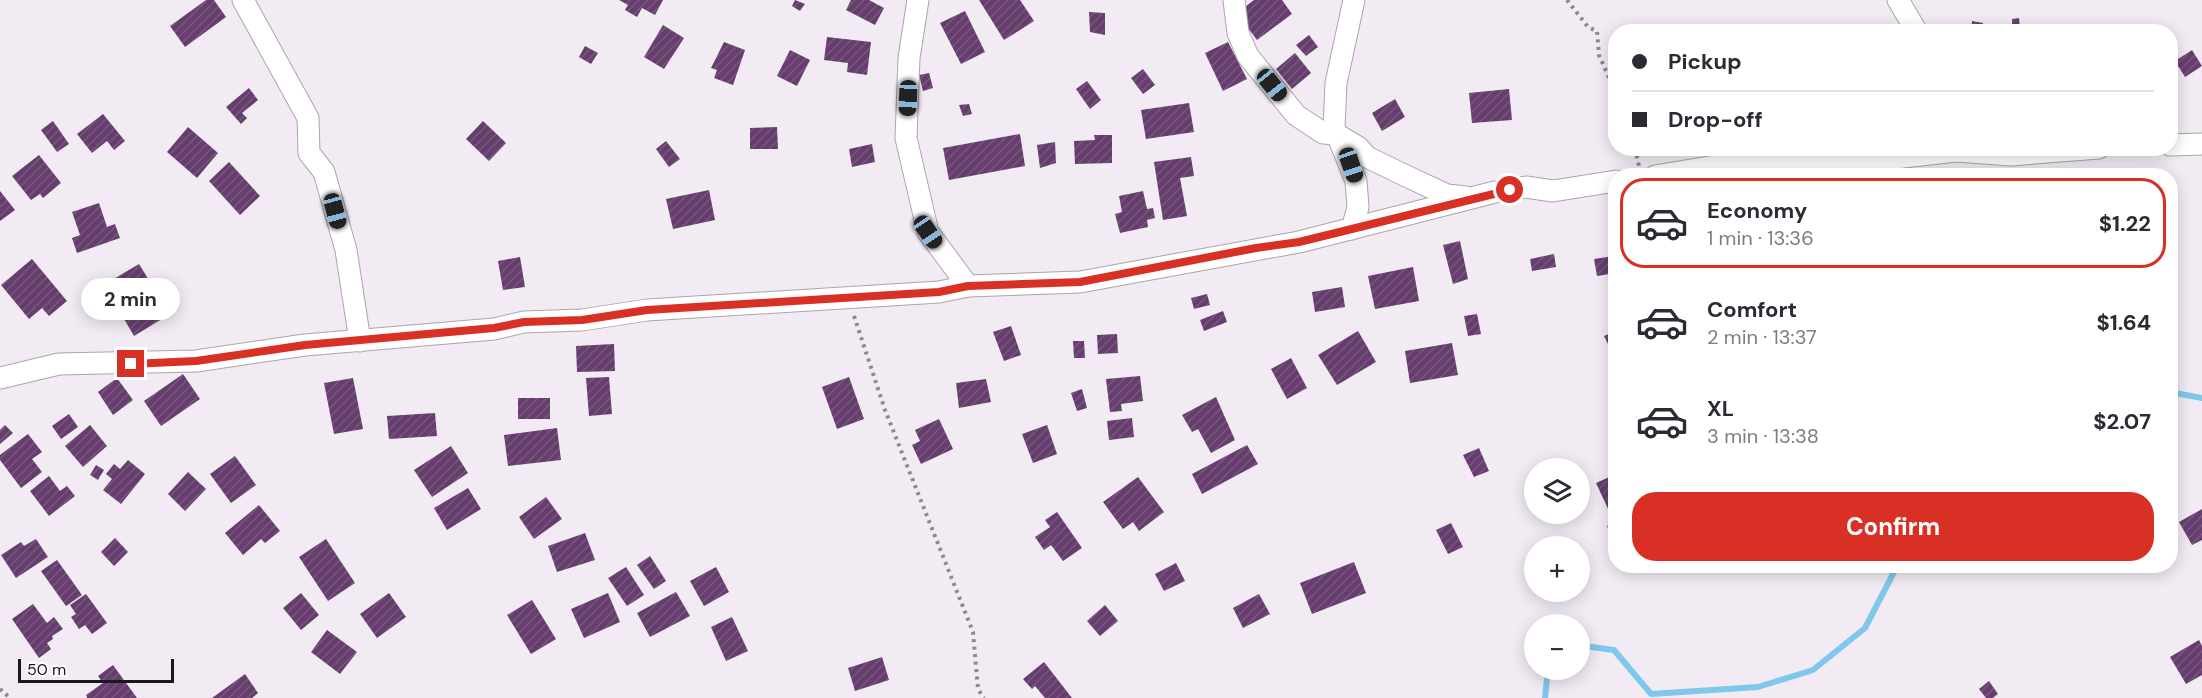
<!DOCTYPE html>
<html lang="en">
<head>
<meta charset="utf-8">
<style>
  :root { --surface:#fff; --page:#f2f2f3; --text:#2b2b33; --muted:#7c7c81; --line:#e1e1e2; --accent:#d93025 }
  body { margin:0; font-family:"DM Sans",sans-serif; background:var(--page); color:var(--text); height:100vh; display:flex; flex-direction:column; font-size:22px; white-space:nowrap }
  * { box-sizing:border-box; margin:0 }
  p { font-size:20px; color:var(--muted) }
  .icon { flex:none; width:33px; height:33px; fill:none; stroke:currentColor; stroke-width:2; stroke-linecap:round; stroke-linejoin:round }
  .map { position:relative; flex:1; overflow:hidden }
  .panel { position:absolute; left:1608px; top:168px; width:570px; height:405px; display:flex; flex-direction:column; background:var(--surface); border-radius:24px; box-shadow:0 3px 15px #0003 }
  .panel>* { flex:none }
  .top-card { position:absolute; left:1608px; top:24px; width:570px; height:132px; border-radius:24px; box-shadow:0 3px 15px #0003; display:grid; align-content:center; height:132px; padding:0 24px; background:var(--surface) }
  .buttons { position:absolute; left:1524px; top:458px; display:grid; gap:12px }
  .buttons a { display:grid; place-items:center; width:66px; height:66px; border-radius:50%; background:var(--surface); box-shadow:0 3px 15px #0003; font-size:30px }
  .scale { position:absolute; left:18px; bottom:15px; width:156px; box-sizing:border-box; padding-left:6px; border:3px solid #1b181b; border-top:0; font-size:16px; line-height:21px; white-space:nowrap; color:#1b181b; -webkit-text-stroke:4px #fefaff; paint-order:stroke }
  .end { position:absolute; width:27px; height:27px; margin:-14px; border:8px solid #d93025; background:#fff; box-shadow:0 0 0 3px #fff }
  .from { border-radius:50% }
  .bubble { position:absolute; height:42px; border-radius:21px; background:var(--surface); box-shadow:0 3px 15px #0003; font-size:20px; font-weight:700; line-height:42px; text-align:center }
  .car { position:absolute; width:18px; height:36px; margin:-18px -9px; border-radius:8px; box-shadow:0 0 4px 2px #0007; background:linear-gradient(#222 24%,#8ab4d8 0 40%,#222 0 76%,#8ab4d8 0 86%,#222 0) }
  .top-card b { display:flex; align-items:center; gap:21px; height:57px; font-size:22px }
  .top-card b+b { border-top:2px solid var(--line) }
  .top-card i { width:15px; height:15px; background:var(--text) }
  ul { padding:10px 0 0; list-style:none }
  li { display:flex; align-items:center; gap:18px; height:90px; margin:0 12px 9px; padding:0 12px; border:3px solid transparent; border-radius:24px }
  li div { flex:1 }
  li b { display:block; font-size:22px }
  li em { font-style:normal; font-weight:700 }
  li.active { border-color:var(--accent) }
  li>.icon { width:54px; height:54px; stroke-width:1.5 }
  .primary-button { display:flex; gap:12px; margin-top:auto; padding:12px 24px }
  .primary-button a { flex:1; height:69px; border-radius:24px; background:var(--accent); color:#fff; font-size:24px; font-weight:700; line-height:69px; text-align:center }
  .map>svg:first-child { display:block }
</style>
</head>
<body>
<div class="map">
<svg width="2202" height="698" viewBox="0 0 2202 698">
  <defs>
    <pattern id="building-hatch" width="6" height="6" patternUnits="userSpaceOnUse" patternTransform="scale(1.5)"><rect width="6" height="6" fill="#663e6e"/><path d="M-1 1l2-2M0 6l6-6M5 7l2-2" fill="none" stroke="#77577d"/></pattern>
  </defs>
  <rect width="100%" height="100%" fill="#f2ebf4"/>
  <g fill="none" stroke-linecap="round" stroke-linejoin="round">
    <g stroke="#7fc8ec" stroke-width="6">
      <path d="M2170 392 2202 398"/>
      <path d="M1580 648 1584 646 1614 650 1651 694 1758 687 1813 670 1865 628 1894 572 1893 566"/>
      <path d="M1545 698 1548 669"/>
    </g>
  </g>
  <g fill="url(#building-hatch)">
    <path d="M206 0H214L226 17 185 47 170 26Z"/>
    <path d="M619 0H663L655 15 642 8 637 17 625 10 628 5Z"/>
    <path d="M795 0 805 4 800 11 792 6Z"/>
    <path d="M851 0H869L884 8 875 25 846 10Z"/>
    <path d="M979 0H1020L1034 21 1004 40Z"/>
    <path d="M1254 0H1282L1292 14 1257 40 1237 13Z"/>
    <path d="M965 11 985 52 961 64 940 23Z"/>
    <path d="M1089 12 1105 13V35L1090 32Z"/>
    <path d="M2019 18 2020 28 2012 27V19Z"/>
    <path d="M1972 21 1983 23V32H1971Z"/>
    <path d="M663 25 684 38 664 69 644 57Z"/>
    <path d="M1309 35 1318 47 1306 56 1296 45Z"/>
    <path d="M827 37 871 42 867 75 847 72 848 63 824 60Z"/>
    <path d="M724 42 745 50 733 85 714 78 717 70 711 68Z"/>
    <path d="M1228 42 1247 79 1223 91 1205 53Z"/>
    <path d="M585 46 598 53 591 64 579 57Z"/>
    <path d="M790 50 810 60 797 86 777 76Z"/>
    <path d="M2192 50 2202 66 2185 77 2175 61Z"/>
    <path d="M1295 53 1311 73 1292 89 1276 69Z"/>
    <path d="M1143 69 1155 85 1143 94 1131 78Z"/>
    <path d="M929 73 933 88 923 91 919 75Z"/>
    <path d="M1087 81 1101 100 1090 109 1076 89Z"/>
    <path d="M249 88 258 100 242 113 247 118 241 124 226 107Z"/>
    <path d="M1509 89 1512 120 1472 123 1469 93Z"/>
    <path d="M1395 99 1405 117 1382 131 1372 113Z"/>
    <path d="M1189 103 1194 132 1146 139 1141 110Z"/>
    <path d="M969 104 972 114 963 116 959 105Z"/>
    <path d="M103 114 125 141 114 150 107 141 92 153 77 134Z"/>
    <path d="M53 121 69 144 57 152 41 130Z"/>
    <path d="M483 121 506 143 489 161 466 139Z"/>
    <path d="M188 127 218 153 197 178 167 152Z"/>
    <path d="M777 127 778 149H750V128Z"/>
    <path d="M1020 134 1025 166 949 180 943 148Z"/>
    <path d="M1094 135H1112V163L1075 164 1074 141 1095 140Z"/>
    <path d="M666 141 680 159 669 167 656 149Z"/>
    <path d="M1055 142 1056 163 1040 168 1037 145Z"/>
    <path d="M872 144 875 162 852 167 849 149Z"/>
    <path d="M39 155 61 183 43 198 40 194 31 200 12 176Z"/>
    <path d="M1191 157 1194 176 1180 178 1187 216 1163 220 1154 162Z"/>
    <path d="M229 162 260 196 240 215 209 181Z"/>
    <path d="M709 190 715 220 673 229 666 199Z"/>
    <path d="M0 191 15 210 0 221Z"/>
    <path d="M1143 191 1147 209 1153 208 1155 218 1147 220 1148 227 1120 233 1115 214 1122 212 1119 196Z"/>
    <path d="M99 203 107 227 115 224 120 238 77 253 72 238 80 235 72 212Z"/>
    <path d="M1460 241 1468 279 1453 284 1443 245Z"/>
    <path d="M1554 254 1556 267 1532 271 1530 259Z"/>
    <path d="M1614 256 1616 273 1597 276 1594 259Z"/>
    <path d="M520 257 525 287 503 290 498 261Z"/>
    <path d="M32 259 67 301 49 316 42 308 29 319 1 285Z"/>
    <path d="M139 264 170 314 134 336 120 312 128 307 112 280Z"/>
    <path d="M1413 267 1419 301 1375 309 1368 276Z"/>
    <path d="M1342 287 1345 307 1315 312 1312 292Z"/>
    <path d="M1207 294 1210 305 1194 309 1191 298Z"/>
    <path d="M1223 311 1227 322 1204 331 1200 320Z"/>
    <path d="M1477 314 1481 334 1468 336 1464 316Z"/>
    <path d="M1011 326 1021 355 1004 361 993 332Z"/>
    <path d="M1358 331 1376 362 1337 385 1318 355Z"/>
    <path d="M1616 331V360L1604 336Z"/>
    <path d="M1117 334 1118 353 1098 354 1097 335Z"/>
    <path d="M1073 341H1084L1085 358H1074Z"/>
    <path d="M1452 343 1458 375 1410 383 1405 351Z"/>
    <path d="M614 344 615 371 577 372 576 346Z"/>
    <path d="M1291 358 1307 388 1287 399 1271 369Z"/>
    <path d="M183 374 200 399 161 426 144 401Z"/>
    <path d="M1140 376 1143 401 1121 404 1122 411 1110 412 1106 379Z"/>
    <path d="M609 377 612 414 589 416 586 378Z"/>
    <path d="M849 377 864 419 837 429 822 387Z"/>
    <path d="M117 378 133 400 113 415 98 392Z"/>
    <path d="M353 378 363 429 334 434 324 383Z"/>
    <path d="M986 379 991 402 959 408 956 383Z"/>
    <path d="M1082 389 1087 408 1077 411 1071 393Z"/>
    <path d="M1216 397 1235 440 1211 453 1198 429 1192 432 1182 415Z"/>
    <rect x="518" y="398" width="32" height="21"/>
    <path d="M435 413 437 436 389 439 387 416Z"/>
    <path d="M69 414 78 427 61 439 52 426Z"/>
    <path d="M1132 418 1134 437 1109 440 1107 421Z"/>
    <path d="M939 419 953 449 921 464 912 445 920 441 915 430Z"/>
    <path d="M5 425 13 433 0 444V430Z"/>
    <path d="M90 425 107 446 83 467 65 446Z"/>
    <path d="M1047 425 1057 454 1033 463 1022 434Z"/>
    <path d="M557 428 561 460 508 466 504 435Z"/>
    <path d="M28 434 42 452 32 459 42 472 21 488 0 460V455Z"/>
    <path d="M1247 445 1258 464 1202 494 1192 474Z"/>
    <path d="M451 446 468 473 432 497 414 470Z"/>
    <path d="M1479 448 1489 471 1474 477 1463 455Z"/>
    <path d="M235 456 256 485 231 503 210 474Z"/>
    <path d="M128 460 145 474 121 504 103 490 112 479 106 474 114 464 120 469Z"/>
    <path d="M96 465 104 470 98 480 90 475Z"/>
    <path d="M188 472 206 489 185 511 168 494Z"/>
    <path d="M1616 474V508L1609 511 1596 483Z"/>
    <path d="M49 476 60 491 67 486 75 496 49 516 30 491Z"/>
    <path d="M1138 477 1164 512 1139 531 1133 522 1123 529 1103 502Z"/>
    <path d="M468 488 481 509 447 530 434 508Z"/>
    <path d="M546 497 562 519 534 539 519 517Z"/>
    <path d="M259 505 280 531 265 543 261 539 243 555 225 533Z"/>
    <path d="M2202 509V540L2192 545 2179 522Z"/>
    <path d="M1057 512 1082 548 1063 561 1051 545 1044 550 1035 537 1050 527 1045 520Z"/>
    <path d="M1616 522V544L1607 526Z"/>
    <path d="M1451 523 1463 547 1448 554 1436 530Z"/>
    <path d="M585 533 595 560 557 572 548 546Z"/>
    <path d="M115 538 128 552 114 566 101 552Z"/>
    <path d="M36 539 48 557 16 578 1 555 21 542 24 546Z"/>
    <path d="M326 539 355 583 328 601 299 557Z"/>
    <path d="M650 556 666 581 654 589 637 565Z"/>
    <path d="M57 560 82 595 66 606 41 571Z"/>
    <path d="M1354 562 1366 593 1312 614 1300 583Z"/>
    <path d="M1176 563 1185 581 1164 591 1155 574Z"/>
    <path d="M626 567 644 595 627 606 608 578Z"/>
    <path d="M716 567 729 592 704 606 690 581Z"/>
    <path d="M676 592 690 616 650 637 637 613Z"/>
    <path d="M301 593 319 615 301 630 283 608Z"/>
    <path d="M389 593 406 617 377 638 360 614Z"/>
    <path d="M608 593 620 622 584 638 571 609Z"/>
    <path d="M86 594 107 623 92 634 85 625 79 629 71 617 76 614 70 605Z"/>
    <path d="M1259 594 1270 614 1243 628 1233 608Z"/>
    <path d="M532 600 556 639 531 654 507 615Z"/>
    <path d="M33 604 47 623 54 617 63 629 52 636 53 639 47 643 51 649 39 658 12 619Z"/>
    <path d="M1105 605 1118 621 1100 636 1087 621Z"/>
    <path d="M732 617 748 651 726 661 711 627Z"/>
    <path d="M327 630 357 652 340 674 311 652Z"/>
    <path d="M2199 640 2202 646V675L2186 684 2170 657Z"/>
    <path d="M882 657 889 680 855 691 848 668Z"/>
    <path d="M1044 662 1072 698H1045L1035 686 1032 689 1023 679Z"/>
    <path d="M113 665 137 698H87L86 695 103 683 98 676Z"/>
    <path d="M245 674 258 693 252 698H212Z"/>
    <path d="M1989 681 1998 694 1993 698H1986L1979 689Z"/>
  </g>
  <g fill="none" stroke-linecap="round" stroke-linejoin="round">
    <g stroke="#aba4ac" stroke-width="23">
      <g id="minor">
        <path d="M243 0 308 118 309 153 324 172 346 250 360 341"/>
        <path d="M918 0 909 58 906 138 928 232 968 286"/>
        <path d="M1234 0 1238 33 1248 56 1296 115 1323 133 1336 134 1358 147 1367 157 1404 175 1447 195 1466 197"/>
        <path d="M1898 0 1917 32"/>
        <path d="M2170 145 2202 144"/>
        <path d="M1955 148 1956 151 2011 155 2099 148"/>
        <path d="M1655 176 1715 166 1868 161 1956 151"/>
        <path d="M1352 229 1358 207 1356 181 1334 127 1336 83 1354 0"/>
        <path d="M0 378 59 364 196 361 305 345 494 329 524 322 582 320 647 310 939 292 968 286 1080 282 1299 242 1495 192 1526 187 1553 191 1616 181"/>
      </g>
    </g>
    <g stroke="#8d888e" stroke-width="4" stroke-dasharray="3 4.5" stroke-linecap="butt">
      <path d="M1567 0 1588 27 1597 31 1599 55 1616 94"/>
      <path d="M1635 148 1639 166"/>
      <path d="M854 316 885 410 973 632 978 689 984 698"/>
      <path d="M0 689 10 698"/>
    </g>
    <use href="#minor" stroke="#fff" stroke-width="21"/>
  </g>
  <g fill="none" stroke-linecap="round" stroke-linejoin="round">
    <path stroke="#d93025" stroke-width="8" d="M131 364 196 361 305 345 494 328 524 322 582 320 647 310 939 292 968 286 1080 282 1256 248 1299 242 1510 190"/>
  </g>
</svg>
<div class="buttons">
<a><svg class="icon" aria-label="layers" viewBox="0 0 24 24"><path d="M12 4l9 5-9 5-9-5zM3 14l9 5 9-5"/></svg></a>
<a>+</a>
<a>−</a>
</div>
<div class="scale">50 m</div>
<i class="end from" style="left:1510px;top:190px"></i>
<i class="end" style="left:131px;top:364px"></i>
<div class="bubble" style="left:81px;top:278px;width:99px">2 min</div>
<i class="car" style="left:1272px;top:85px;rotate:141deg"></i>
<i class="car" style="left:908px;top:98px;rotate:182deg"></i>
<i class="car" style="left:1351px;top:165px;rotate:161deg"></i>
<i class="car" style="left:335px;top:211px;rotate:165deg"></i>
<i class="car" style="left:928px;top:232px;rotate:146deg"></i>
<div class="top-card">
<b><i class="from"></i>Pickup</b>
<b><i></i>Drop-off</b>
</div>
<section class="panel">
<ul>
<li class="active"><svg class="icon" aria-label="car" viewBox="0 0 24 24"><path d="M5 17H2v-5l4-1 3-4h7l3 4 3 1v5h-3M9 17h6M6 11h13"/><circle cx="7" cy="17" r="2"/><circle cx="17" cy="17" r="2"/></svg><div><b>Economy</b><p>1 min · 13:36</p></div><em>$1.22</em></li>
<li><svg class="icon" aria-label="car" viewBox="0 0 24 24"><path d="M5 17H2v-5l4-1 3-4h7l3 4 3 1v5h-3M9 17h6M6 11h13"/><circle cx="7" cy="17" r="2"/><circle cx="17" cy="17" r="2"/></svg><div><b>Comfort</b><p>2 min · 13:37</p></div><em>$1.64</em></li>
<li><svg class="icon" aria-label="car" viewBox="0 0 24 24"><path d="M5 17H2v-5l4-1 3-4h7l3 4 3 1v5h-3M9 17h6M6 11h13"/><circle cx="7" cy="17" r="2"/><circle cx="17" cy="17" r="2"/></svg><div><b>XL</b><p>3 min · 13:38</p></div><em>$2.07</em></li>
</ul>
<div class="primary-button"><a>Confirm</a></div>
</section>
</div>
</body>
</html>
